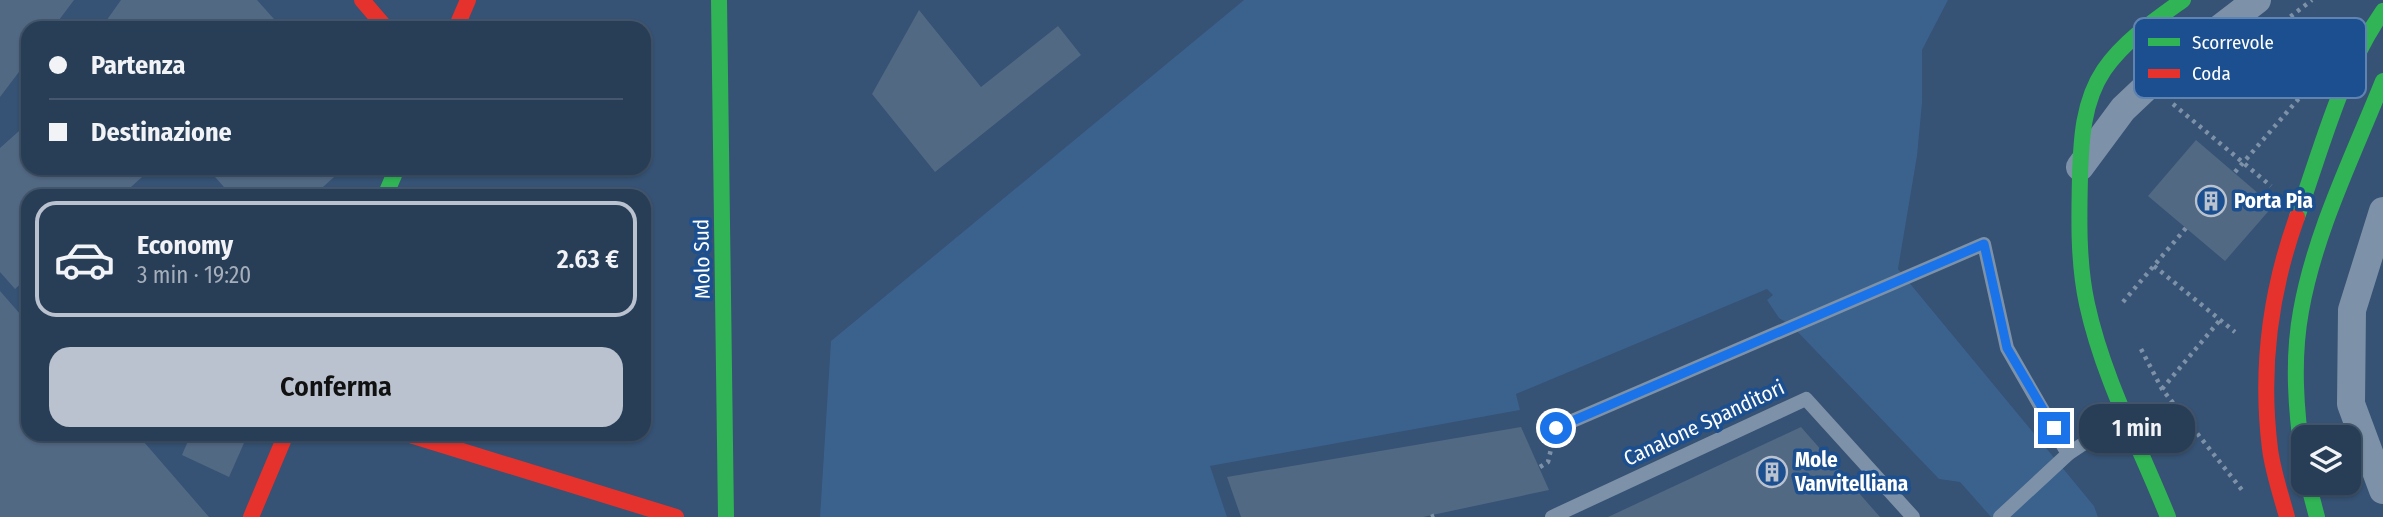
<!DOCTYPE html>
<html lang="it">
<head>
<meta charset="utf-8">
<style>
  :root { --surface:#283e57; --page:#344961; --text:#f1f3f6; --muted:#a5aeba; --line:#44576d; --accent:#b9c2ce }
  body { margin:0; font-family:"Fira Sans Condensed",sans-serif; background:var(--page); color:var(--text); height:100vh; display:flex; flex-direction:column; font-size:26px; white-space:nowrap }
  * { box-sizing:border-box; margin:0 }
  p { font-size:23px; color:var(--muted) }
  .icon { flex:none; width:38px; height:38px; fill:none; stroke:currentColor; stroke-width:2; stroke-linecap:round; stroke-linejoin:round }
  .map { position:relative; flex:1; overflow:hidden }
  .side { position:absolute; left:21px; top:189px; width:630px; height:252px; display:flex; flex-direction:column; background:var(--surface); border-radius:21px; box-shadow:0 2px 5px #0004,0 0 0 2px var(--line) }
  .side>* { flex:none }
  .top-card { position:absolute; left:21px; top:21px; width:630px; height:154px; border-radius:21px; box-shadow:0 2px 5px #0004,0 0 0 2px var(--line); display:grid; align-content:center; height:154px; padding:0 28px; background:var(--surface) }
  .buttons { position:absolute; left:2291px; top:425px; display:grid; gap:14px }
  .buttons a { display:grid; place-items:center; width:70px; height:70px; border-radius:14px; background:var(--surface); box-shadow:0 2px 5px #0004,0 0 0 2px var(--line); font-size:35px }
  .end { position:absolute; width:32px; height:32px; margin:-16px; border:9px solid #1a73e8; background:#fff; box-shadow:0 0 0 4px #fff }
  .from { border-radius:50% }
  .bubble { position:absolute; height:49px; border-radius:21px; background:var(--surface); box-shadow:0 2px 5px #0004,0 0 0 2px var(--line); font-size:23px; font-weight:600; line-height:49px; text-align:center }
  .top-card b { display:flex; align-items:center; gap:24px; height:66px; font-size:26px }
  .top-card b+b { border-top:2px solid var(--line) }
  .top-card i { width:18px; height:18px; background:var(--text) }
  ul { padding:12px 0 0; list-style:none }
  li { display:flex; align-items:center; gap:21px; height:116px; margin:0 14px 10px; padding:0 14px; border:4px solid var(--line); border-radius:21px }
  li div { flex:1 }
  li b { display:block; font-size:26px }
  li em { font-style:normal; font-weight:600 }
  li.current { border-color:var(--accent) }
  li>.icon { width:63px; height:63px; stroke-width:1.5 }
  .cta { display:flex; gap:14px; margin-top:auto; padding:14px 28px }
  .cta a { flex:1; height:80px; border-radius:21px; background:var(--accent); color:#111; font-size:28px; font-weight:600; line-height:80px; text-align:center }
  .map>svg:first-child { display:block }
</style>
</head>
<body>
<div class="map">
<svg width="2383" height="517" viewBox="0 0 2383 517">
  <rect width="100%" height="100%" fill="#365274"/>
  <path fill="#3b618d" d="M1244 0H1948L1922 50V103L1917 156 1898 269 2094 506 2098 517H1991L1960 482 1939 479 1792 326 1779 318 1767 300 1773 295 1767 289 1516 394 1520 410 1210 466 1227 517H820L831 341Z"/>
  <g fill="#526984">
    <path d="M0 0H74L53 28H28V60L0 97Z"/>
    <path d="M121 0H257L282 28H107L104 24Z"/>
    <path d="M919 10 981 87 1058 26 1081 55 935 172 872 94Z"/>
    <path d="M28 123V168H152L121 196H28V277L15 289 0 272V148Z"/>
    <path d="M2196 140 2273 206 2225 261 2148 196Z"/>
    <path d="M207 168H344L313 196H232Z"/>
    <path d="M0 291 28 323V434H137L209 517H0Z"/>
    <path d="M1521 427 1549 490 1423 517H1241L1227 477Z"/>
    <path d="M1801 427 1880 517H1608Z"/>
    <path d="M191 434H248L229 477 182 455Z"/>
  </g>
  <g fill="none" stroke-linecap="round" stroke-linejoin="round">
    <g stroke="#7d92a8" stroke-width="4.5" stroke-dasharray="3.5 5" stroke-linecap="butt">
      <path d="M2277 27 2312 0"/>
      <path d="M2173 104 2271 186"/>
      <path d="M2235 172 2301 96"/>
      <path d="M2154 266 2235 332"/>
      <path d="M2123 302 2186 228"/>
      <path d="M2141 349 2162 389 2242 490"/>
      <path d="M2162 389 2220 320"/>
      <path d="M2167 417 2176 428"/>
      <path d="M1540 467 1548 462 1551 449"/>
      <path d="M1431 517 1436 515"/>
    </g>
    <g stroke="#7d92a8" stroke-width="14">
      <path d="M1556 428 1984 244 2007 348 2068 454"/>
      <path d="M1552 517 1806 399 1913 517"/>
      <path d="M2000 517 2068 454 2086 442 2128 427"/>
    </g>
    <g stroke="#7d92a8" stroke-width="28">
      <path d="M2080 167 2123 109 2159 75 2257 0"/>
      <path d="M2383 211 2352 310 2351 404 2383 490"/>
    </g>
    <g stroke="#30b455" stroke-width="16">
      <path d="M719 0 726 517"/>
      <path d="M385 196 397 168"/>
      <path d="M2297 217C2322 148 2341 71 2383 11"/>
      <path d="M2303 460C2296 411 2292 360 2301 311 2315 232 2353 156 2383 81"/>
      <path d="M2308 483 2317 517"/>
      <path d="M2168 517C2140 447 2103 378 2087 304 2078 263 2079 219 2080 177 2081 140 2083 101 2104 70 2124 41 2155 20 2183 0"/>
    </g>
    <g stroke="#e5322d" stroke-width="16">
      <path d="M362 0 386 28"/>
      <path d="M456 28 468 0"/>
      <path d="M407 434 676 517"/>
      <path d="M251 517 286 434"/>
      <path d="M2287 517C2281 495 2273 472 2270 449 2260 369 2270 292 2297 217"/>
    </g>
  </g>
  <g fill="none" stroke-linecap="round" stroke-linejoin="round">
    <path stroke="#1a73e8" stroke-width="9" d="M1556 428 1984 244 2007 348 2054 428"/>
  </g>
  <defs>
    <g id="building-ring" transform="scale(1.575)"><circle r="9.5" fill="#1b4f8f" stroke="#b9c2ce" stroke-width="1.5"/><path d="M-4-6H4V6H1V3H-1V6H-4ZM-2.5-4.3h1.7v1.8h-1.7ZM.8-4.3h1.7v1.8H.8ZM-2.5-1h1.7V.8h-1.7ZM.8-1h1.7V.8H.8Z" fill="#b9c2ce"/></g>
  </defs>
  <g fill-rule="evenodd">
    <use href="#building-ring" x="2211" y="201"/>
    <use href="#building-ring" x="1772" y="472"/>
  </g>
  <g text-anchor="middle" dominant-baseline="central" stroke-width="7" stroke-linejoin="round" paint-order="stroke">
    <g font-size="21" font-weight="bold" fill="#fff" stroke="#1b4f8f" text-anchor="start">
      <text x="2234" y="201">Porta Pia</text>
      <text x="1795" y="460">Mole<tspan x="1795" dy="24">Vanvitelliana</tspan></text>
    </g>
    <g font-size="21" fill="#fff" stroke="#1b4f8f">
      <text transform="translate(702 259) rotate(-91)">Molo Sud</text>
      <text transform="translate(1704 423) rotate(-25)">Canalone Spanditori</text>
    </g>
  </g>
  <rect x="2134" y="18" width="232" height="80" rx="10" fill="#1b4f8f" stroke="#5f84b1" stroke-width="2"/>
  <rect x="2148" y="38" width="32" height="8" fill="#30b455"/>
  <rect x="2148" y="69" width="32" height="9" fill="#e5322d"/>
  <g font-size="19" fill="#fff">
    <text x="2192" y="49">Scorrevole</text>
    <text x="2192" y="80">Coda</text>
  </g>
</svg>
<div class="buttons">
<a><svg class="icon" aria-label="layers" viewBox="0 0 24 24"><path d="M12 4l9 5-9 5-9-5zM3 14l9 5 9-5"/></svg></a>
</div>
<i class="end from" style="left:1556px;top:428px"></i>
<i class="end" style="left:2054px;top:428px"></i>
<div class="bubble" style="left:2079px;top:404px;width:116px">1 min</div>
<div class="top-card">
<b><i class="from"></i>Partenza</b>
<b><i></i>Destinazione</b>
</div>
<section class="side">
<ul>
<li class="current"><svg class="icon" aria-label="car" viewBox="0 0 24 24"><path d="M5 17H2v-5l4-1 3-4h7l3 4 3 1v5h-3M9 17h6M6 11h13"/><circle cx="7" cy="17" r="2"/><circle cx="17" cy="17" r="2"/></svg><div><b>Economy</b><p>3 min · 19:20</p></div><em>2.63 €</em></li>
</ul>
<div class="cta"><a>Conferma</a></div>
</section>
</div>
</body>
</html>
